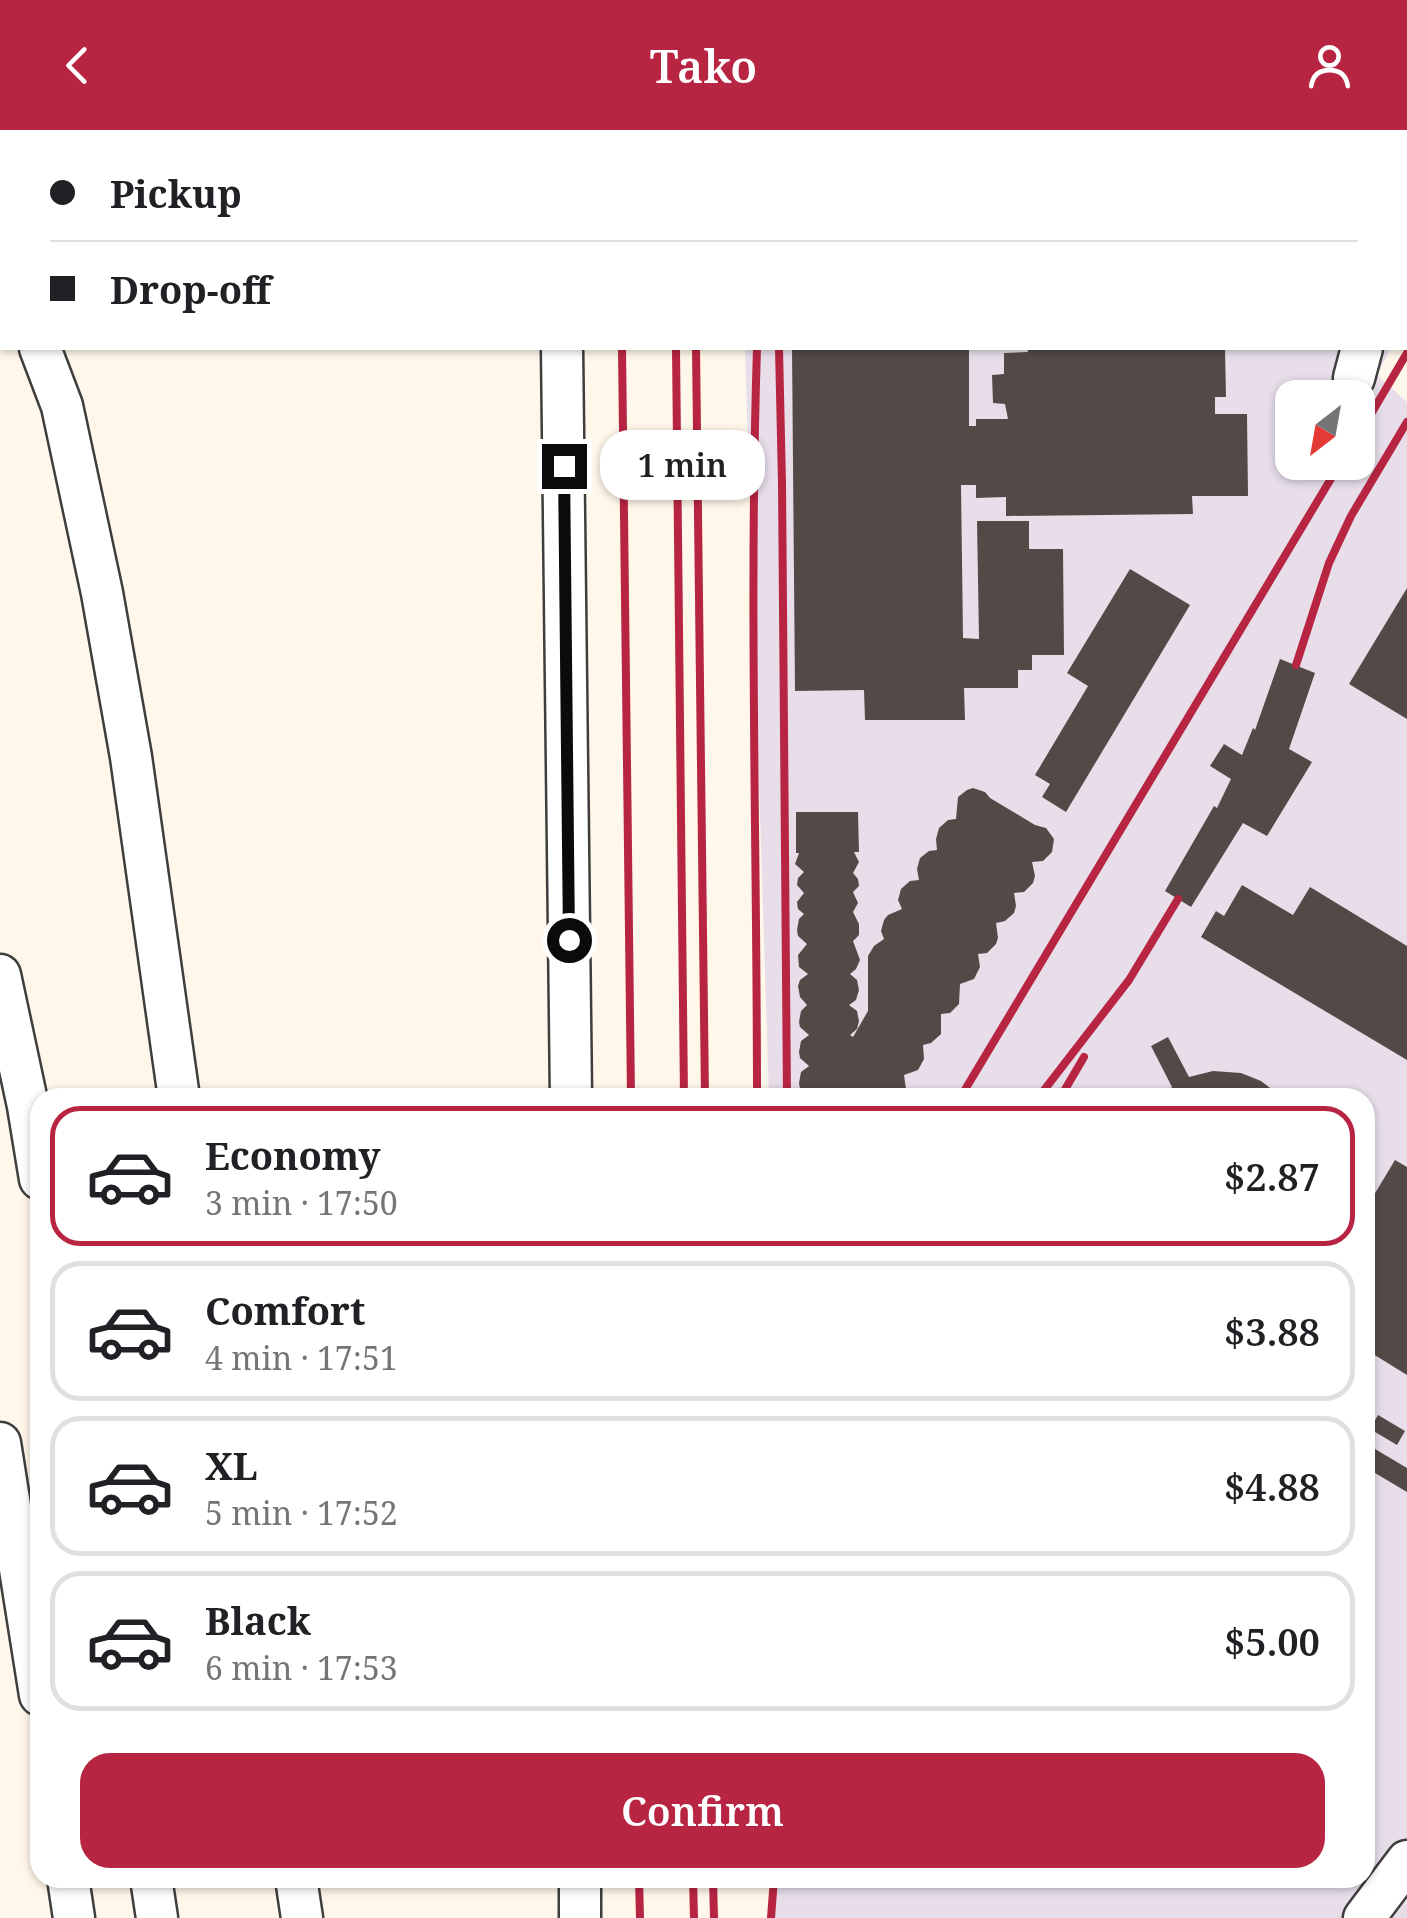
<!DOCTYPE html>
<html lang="en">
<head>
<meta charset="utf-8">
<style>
  :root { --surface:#fff; --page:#f6f6f6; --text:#202124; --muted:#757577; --line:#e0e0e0; --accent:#b82542 }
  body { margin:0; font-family:"Noto Serif",serif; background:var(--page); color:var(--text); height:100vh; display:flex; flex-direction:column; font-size:38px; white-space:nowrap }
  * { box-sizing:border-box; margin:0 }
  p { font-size:32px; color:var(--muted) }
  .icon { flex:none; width:55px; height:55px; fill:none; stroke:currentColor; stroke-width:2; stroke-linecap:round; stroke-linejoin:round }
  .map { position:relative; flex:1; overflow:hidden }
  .panel { position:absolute; left:30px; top:958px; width:1345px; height:800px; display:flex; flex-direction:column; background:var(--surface); border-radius:30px; box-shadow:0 2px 8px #0004 }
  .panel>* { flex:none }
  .hud { position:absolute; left:0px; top:0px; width:1408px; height:220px; box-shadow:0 2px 8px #0004; display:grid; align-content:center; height:220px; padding:0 50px; background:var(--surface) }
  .needle { width:65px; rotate:211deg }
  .tools { position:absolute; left:1275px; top:250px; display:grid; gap:20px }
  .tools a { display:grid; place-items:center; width:100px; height:100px; border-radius:20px; background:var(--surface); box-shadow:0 2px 8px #0004; font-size:50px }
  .end { position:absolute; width:45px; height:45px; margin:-22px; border:12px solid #0b0b0b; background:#fff; box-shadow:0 0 0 5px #fff }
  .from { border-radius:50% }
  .bubble { position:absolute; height:70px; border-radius:30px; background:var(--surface); box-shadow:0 2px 8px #0004; font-size:32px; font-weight:600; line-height:70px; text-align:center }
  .hud b { display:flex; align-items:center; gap:35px; height:95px; font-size:38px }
  .hud b+b { border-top:2px solid var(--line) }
  .hud i { width:25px; height:25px; background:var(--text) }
  ul { padding:18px 0 0; list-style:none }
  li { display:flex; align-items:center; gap:30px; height:140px; margin:0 20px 15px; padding:0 30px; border:5px solid var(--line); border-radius:30px }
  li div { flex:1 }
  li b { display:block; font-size:38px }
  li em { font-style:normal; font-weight:600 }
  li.on { border-color:var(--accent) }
  li>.icon { width:90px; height:90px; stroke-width:1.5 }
  .primary-button { display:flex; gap:20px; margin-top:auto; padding:20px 50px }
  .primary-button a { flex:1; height:115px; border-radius:30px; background:var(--accent); color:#fff; font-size:40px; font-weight:600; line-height:115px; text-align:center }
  header { display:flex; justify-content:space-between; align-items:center; height:130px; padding:0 50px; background:var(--accent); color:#fff; font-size:45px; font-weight:600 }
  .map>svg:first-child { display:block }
</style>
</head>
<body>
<header><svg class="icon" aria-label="back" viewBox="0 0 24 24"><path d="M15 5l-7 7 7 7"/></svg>Tako<svg class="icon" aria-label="person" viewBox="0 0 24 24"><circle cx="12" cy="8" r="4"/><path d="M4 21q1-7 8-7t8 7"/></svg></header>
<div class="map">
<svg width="1407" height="1788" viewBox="0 0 1407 1788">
  <rect width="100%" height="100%" fill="#fff7e9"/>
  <g fill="#e7deea" fill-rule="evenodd">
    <path d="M741 0H1407V187L1405 191V2H741Z"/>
    <path d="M745 218H1391L1377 245 1407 272V1788H772V1748H1365V968L769 967ZM1292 268H1358V332H1292Z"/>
  </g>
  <g fill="#534a47">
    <path d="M792 218H969V296H976V289H1008L1005 274 993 273 992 245 1004 244V223L1028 222 1027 218H1225L1226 267H1215V284H1247L1248 366H1192L1193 384 1006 386V367L976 368V355H961L963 508 979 509 977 391H1029V419H1063L1064 525H1032V540H1018V558H964L965 590H865L864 560 795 561Z"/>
    <path d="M1130 439 1190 475 1066 682 1042 667 1050 654 1035 645 1088 556 1067 543Z"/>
    <path d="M1407 458V589L1349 554Z"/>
    <path d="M1280 529 1315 543 1289 619 1312 632 1267 706 1243 693 1191 777 1165 761 1214 676 1217 678 1231 649 1210 636 1224 614 1242 625 1253 598 1255 600Z"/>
    <path d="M973 658 985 662 990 668 1035 695 1046 698 1054 709 1052 722 1043 731 1032 732 1035 746 1033 753 1024 762 1014 763 1016 776 1014 783 1005 791 996 793 998 808 996 814 987 823 978 824 980 837 974 849 960 854 959 874 950 883 941 884V904L931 913 923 915 924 929 918 940 904 945 906 959 902 968H809L800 959 799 953 801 942 809 936 800 928 799 922 801 911 809 905 800 897 799 892 801 881 807 875 800 867 798 856 800 850 808 844 799 837 798 825 807 814 798 806 797 800 799 789 804 784 798 779 797 772 804 763 797 755 798 748 804 742 795 734 799 723H796V682H858L859 722H854L859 732 853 743 858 749 859 756 853 762 858 773 853 782 859 794V805L853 811 860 830 856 839 850 844 857 850 859 860 856 870 849 875 857 881 859 891 857 899 850 905 853 907 868 881V826L874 816 884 809 881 801 884 790 888 785 902 779 898 770 901 759 910 751 919 750 917 739 920 728 929 721 937 720 936 709 939 698 948 690 956 689 958 667 967 660Z"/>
    <path d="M1242 755 1293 785 1310 757 1407 816V930L1201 807 1216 781 1224 786Z"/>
    <path d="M1168 907 1189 947 1213 941 1241 943 1261 951 1283 968H1163L1172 957 1151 916Z"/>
    <path d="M1395 1030 1407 1037V1245L1365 1219V1080Z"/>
    <path d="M1378 1285 1405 1301 1397 1315 1370 1299Z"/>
    <path d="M1370 1316 1407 1338V1362L1365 1337V1323Z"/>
  </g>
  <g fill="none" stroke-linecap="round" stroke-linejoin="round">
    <g stroke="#3e3e3e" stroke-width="45">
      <g id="minor">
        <path d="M560 0V2"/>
        <path d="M1358 0V2"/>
        <path d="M0 131 2 136"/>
        <path d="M40 218 62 276 102 463 131 627 179 968"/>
        <path d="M562 218 571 968"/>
        <path d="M1354 248 1362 218"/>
        <path d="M0 845 28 976 40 1049"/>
        <path d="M0 1313 40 1565"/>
        <path d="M68 1748 74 1788"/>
        <path d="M151 1748 157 1788"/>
        <path d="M296 1748 302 1788"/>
        <path d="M580 1748V1788"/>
        <path d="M1364 1788 1407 1731"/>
      </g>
    </g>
    <use href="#minor" stroke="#fff" stroke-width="40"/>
    <g stroke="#b82542" stroke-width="8">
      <path d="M620 0V2"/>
      <path d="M674 0V2"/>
      <path d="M694 0V2"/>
      <path d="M764 2 765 0"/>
      <path d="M791 2V0"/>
      <path d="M622 218 631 968"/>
      <path d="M676 218 684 968"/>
      <path d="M696 218 705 968"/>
      <path d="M757 218C749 468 757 717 757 968"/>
      <path d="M779 218 782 353 787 968"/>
      <path d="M1358 306 1407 223"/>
      <path d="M1296 535 1329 433 1351 386 1407 292"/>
      <path d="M960 968 1341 332"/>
      <path d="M1038 968 1129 850 1178 769"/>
      <path d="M1060 968 1084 927"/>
      <path d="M639 1748 640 1788"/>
      <path d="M693 1748 694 1788"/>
      <path d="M713 1748 714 1788"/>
      <path d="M771 1788 774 1748"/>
    </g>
  </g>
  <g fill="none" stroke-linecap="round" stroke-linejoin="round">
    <path stroke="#0b0b0b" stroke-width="12" d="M564 336 569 810"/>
  </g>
</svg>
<div class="tools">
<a><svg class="needle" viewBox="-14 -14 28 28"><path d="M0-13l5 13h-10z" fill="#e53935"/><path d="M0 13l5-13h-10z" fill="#757577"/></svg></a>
</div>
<i class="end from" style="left:569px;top:810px"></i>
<i class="end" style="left:564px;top:336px"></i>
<div class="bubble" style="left:600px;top:300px;width:165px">1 min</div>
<div class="hud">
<b><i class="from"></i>Pickup</b>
<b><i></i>Drop-off</b>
</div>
<section class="panel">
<ul>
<li class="on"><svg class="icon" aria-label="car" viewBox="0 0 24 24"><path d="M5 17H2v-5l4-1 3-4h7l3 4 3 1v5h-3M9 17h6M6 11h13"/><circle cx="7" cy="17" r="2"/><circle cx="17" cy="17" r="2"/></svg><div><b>Economy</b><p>3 min · 17:50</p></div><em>$2.87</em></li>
<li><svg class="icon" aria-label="car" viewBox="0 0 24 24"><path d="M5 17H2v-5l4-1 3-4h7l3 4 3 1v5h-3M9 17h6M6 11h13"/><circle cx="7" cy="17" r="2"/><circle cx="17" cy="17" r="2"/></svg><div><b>Comfort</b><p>4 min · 17:51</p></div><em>$3.88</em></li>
<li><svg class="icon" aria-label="car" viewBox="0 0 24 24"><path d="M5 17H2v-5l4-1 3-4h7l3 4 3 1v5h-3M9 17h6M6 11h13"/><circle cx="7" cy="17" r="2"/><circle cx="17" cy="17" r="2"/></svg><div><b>XL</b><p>5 min · 17:52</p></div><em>$4.88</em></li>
<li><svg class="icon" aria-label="car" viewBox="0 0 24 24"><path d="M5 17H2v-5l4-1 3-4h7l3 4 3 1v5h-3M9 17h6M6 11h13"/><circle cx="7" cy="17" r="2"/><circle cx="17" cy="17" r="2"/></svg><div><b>Black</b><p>6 min · 17:53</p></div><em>$5.00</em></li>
</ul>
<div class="primary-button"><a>Confirm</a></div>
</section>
</div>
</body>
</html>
